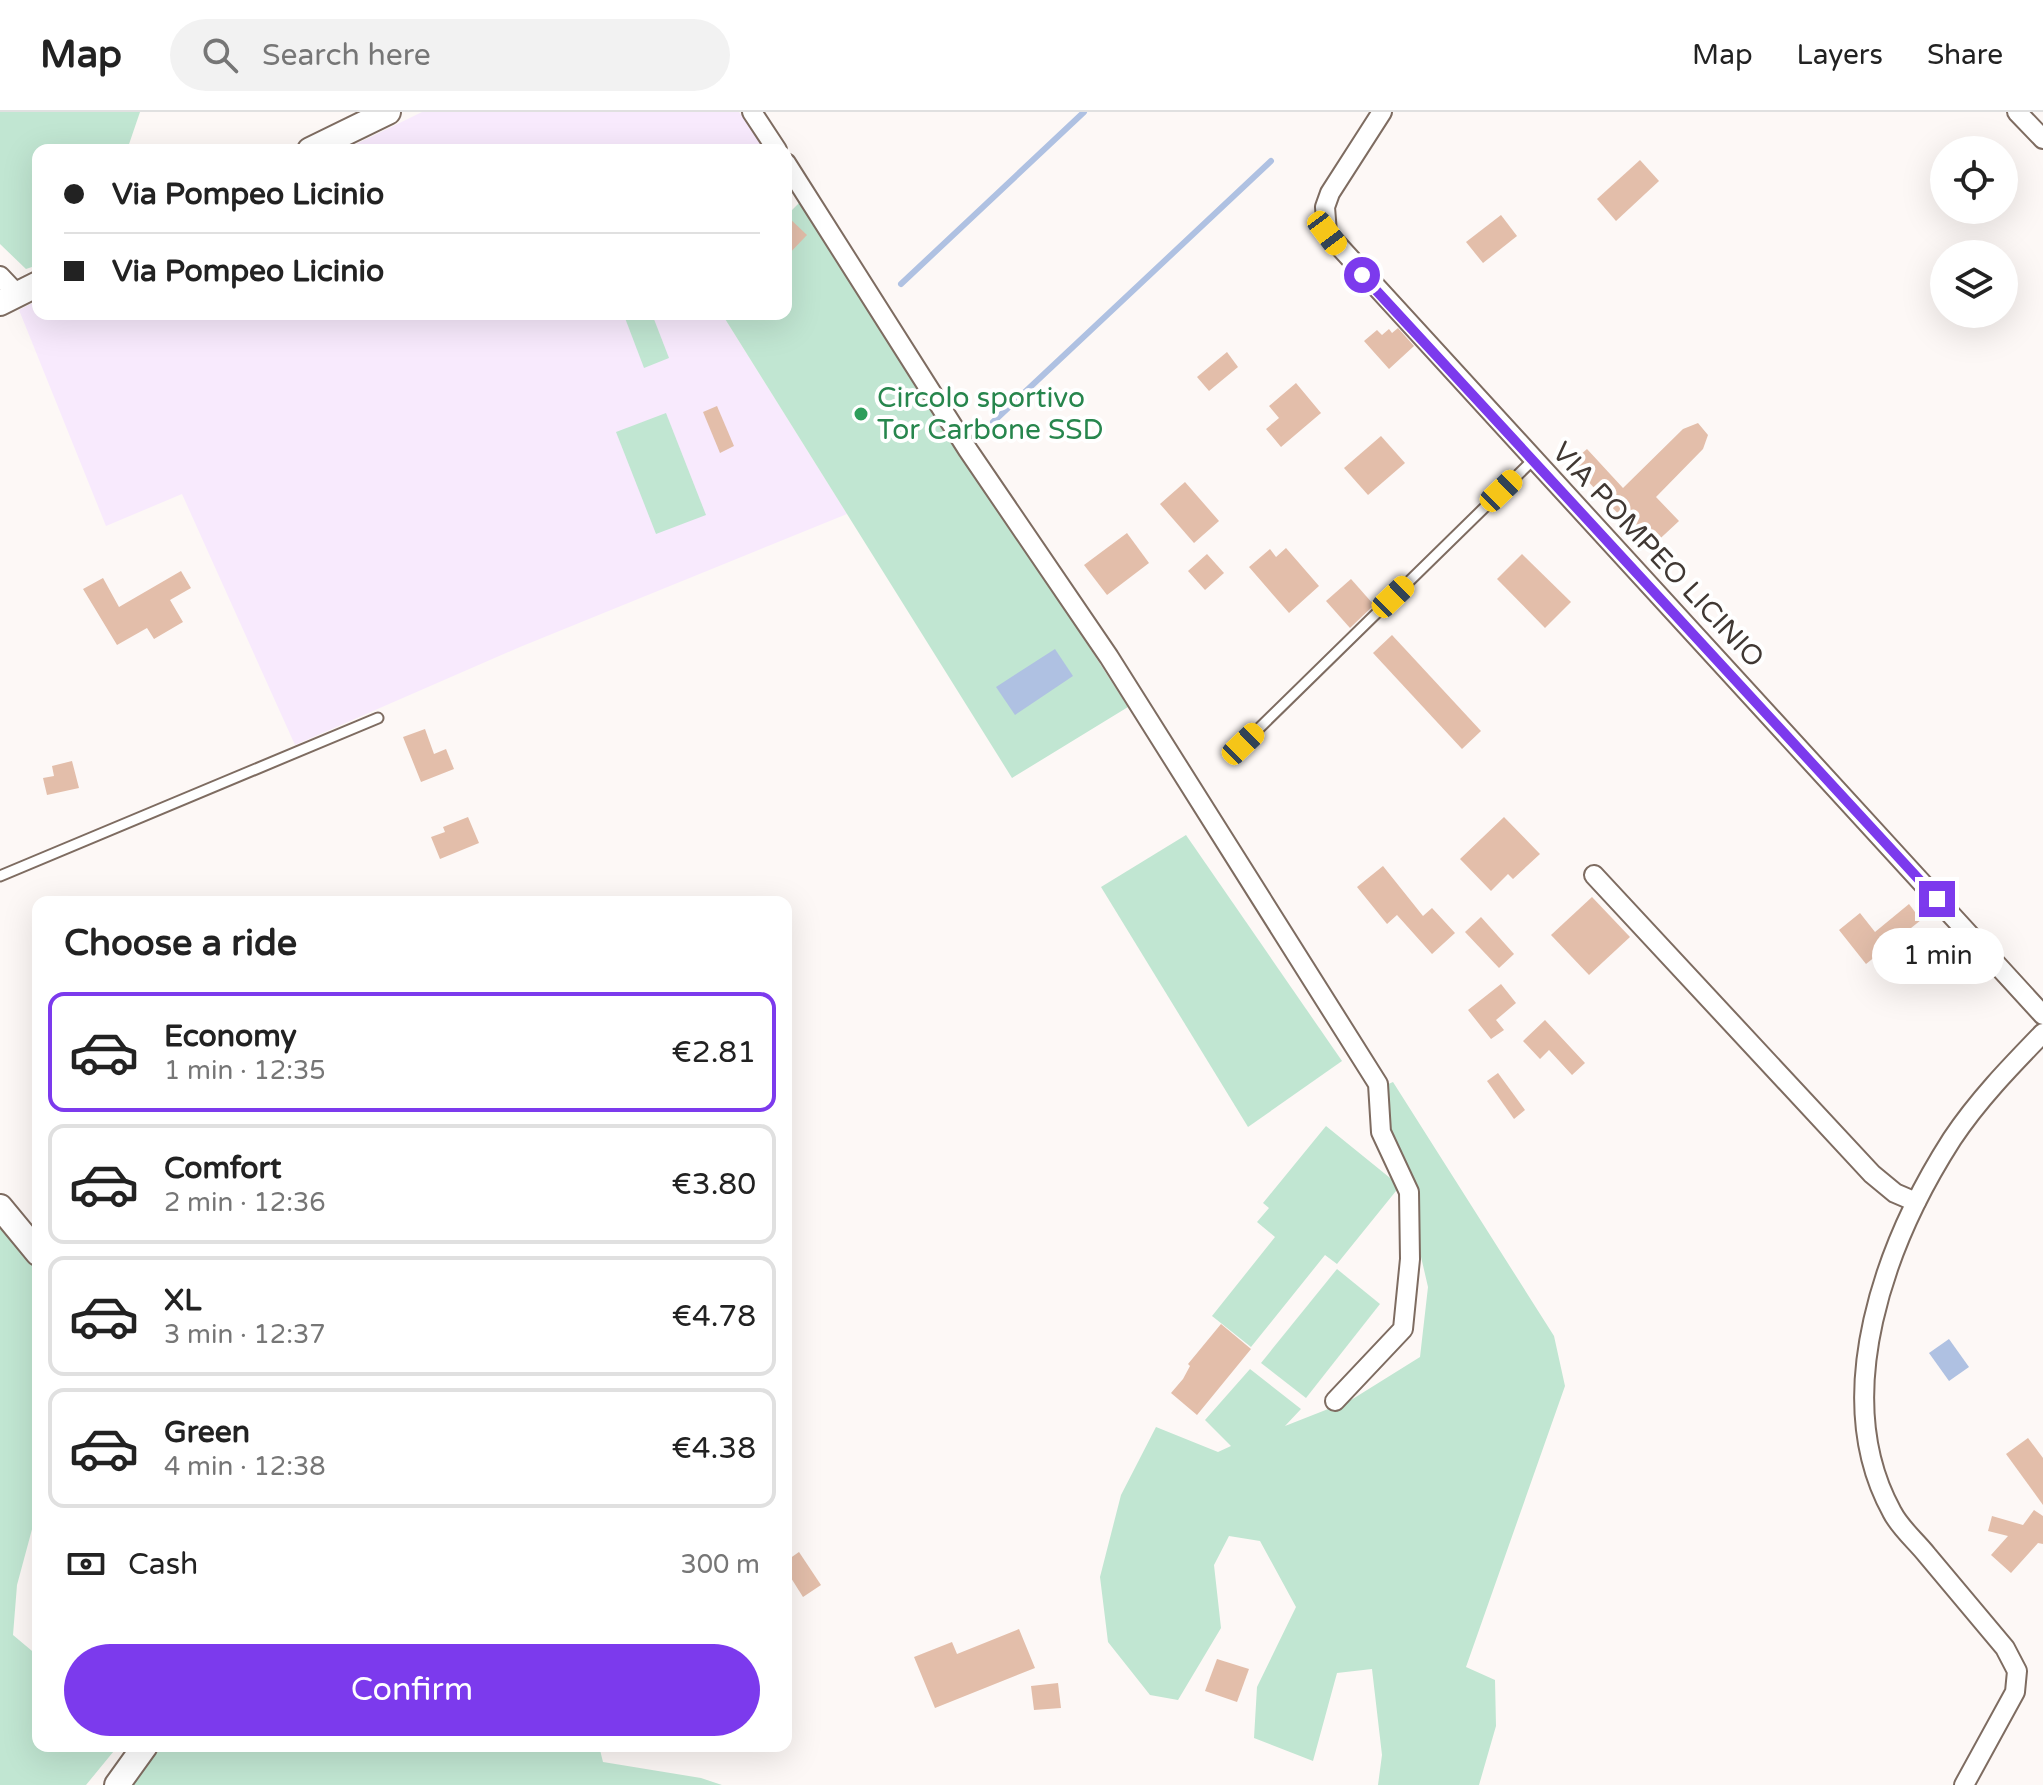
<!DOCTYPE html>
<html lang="en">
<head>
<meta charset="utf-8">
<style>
  :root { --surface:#fff; --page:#f2f2f2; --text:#222; --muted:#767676; --line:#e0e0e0; --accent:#7c3aed }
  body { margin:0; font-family:"Varela Round",sans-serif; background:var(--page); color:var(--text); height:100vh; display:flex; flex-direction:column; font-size:30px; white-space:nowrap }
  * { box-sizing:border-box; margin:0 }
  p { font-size:26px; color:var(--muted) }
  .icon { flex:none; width:44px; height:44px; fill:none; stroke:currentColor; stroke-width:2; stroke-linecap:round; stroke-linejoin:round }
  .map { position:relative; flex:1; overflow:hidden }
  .details { position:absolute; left:32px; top:784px; width:760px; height:856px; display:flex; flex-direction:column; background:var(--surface); border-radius:16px; box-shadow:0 8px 32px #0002 }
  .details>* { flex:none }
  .top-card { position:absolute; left:32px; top:32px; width:760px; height:176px; border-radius:16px; box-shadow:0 8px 32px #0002; display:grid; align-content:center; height:176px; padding:0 32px; background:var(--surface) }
  .controls { position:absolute; left:1930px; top:24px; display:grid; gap:16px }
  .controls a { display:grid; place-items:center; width:88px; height:88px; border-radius:50%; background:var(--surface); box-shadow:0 8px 32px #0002; font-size:40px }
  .end { position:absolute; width:36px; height:36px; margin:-18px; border:10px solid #7c3aed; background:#fff; box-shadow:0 0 0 4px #fff }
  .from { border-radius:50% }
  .bubble { position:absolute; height:56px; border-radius:28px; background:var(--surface); box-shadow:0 8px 32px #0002; font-size:26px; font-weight:600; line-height:56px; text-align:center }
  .car { position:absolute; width:24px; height:48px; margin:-24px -12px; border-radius:10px; box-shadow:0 0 6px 2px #0007; background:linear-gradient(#f5c518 24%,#345 0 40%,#f5c518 0 76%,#345 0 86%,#f5c518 0) }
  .top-card b { display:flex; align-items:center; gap:28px; height:76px; font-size:30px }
  .top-card b+b { border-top:2px solid var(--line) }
  .top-card i { width:20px; height:20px; background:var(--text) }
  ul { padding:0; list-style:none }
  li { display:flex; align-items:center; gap:24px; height:120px; margin:0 16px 12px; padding:0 16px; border:4px solid var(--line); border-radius:16px }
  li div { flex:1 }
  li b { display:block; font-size:30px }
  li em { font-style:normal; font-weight:600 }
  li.on { border-color:var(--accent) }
  li>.icon { width:72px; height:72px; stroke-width:1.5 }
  h2 { padding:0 32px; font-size:36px; line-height:96px }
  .pay { display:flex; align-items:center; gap:20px; height:88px; padding:0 32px; font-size:30px }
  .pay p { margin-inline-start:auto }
  .button { display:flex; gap:16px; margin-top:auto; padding:16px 32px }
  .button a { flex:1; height:92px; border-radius:48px; background:var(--accent); color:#fff; font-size:32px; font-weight:600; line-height:92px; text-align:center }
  header { display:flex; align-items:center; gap:48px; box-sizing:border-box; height:112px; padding:0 40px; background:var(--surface); border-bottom:2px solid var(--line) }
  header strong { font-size:38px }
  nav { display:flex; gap:44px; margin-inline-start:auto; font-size:28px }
  .search { width:560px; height:72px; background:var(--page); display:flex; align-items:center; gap:20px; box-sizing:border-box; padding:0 28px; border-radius:44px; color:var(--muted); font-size:30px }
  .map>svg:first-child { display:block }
</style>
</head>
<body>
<header>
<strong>Map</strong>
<div class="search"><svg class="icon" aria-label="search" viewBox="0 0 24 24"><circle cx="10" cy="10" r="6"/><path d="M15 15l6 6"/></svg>Search here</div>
<nav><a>Map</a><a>Layers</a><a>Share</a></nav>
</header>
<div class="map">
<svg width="2043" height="1673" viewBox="0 0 2043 1673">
  <rect width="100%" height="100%" fill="#fdf8f6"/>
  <g fill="#f8eafd">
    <path d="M422 0H739L765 38H344Z"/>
    <path d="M38 188V202H722L847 402 520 535 295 633 182 382 106 414 19 198Z"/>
  </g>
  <g fill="#c1e6d2">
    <path d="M0 0H140L127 38H38V153L26 157 0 132Z"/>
    <path d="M801 89 1128 595 1012 666 722 202H786V104Z"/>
    <path d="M634 202H652L669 246 644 256 625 206Z"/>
    <path d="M666 301 706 403 656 422 616 320Z"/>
    <path d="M1186 723 1342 949 1248 1015 1101 775Z"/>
    <path d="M1393 970 1554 1224 1565 1274 1466 1555 1495 1568 1496 1614 1479 1673H1378L1382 1643 1372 1557 1337 1561 1313 1649 1254 1626 1257 1575 1296 1495 1260 1429 1229 1424 1214 1453 1221 1516 1178 1588 1150 1583 1108 1530 1100 1465 1121 1383 1156 1315 1218 1340 1231 1334 1205 1308 1250 1257 1301 1297 1285 1314 1351 1288 1420 1245 1428 1175 1406 1080 1374 978Z"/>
    <path d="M1326 1014 1400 1074 1337 1152 1325 1143 1251 1235 1212 1204 1275 1125 1257 1110 1269 1096 1263 1091Z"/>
    <path d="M0 1115 38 1161V1395L17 1473 13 1523 38 1544V1634H118L86 1673H0Z"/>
    <path d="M1337 1157 1380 1192 1306 1286 1261 1251Z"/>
    <path d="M151 1634H599L603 1650 701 1666 722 1673H126Z"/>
  </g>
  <g fill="#afc1e2">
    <path d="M1055 537 1073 564 1015 603 996 575Z"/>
    <path d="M1949 1227 1969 1255 1949 1269 1929 1241Z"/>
  </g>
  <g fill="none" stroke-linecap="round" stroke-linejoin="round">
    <g stroke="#afc1e2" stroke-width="6">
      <path d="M901 172 1084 0"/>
      <path d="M993 310 1271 49"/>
    </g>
  </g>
  <g fill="#e3beaa">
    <path d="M1640 48 1659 69 1616 109 1597 87Z"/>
    <path d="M786 103 807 123 786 145Z"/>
    <path d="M1501 103 1517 124 1483 151 1466 130Z"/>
    <path d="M1398 216 1414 234 1389 257 1364 229 1377 218 1382 223 1389 217 1392 221Z"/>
    <path d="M1227 240 1238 255 1209 279 1197 265Z"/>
    <path d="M1296 271 1321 301 1281 335 1266 317 1279 306 1269 294Z"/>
    <path d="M717 294 734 334 720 341 703 300Z"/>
    <path d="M1698 311 1708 323 1703 337 1656 385 1679 409 1650 436 1571 351 1587 337 1623 376 1683 317Z"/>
    <path d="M1381 324 1405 351 1368 383 1344 356Z"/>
    <path d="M1185 370 1219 409 1194 431 1160 392Z"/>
    <path d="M1127 421 1149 451 1107 483 1084 453Z"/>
    <path d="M1286 436 1319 474 1289 501 1249 455 1270 437 1276 445Z"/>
    <path d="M1207 442 1224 461 1205 478 1188 459Z"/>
    <path d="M1522 442 1571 490 1545 516 1497 467Z"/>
    <path d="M181 459 191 476 170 488 183 510 154 527 147 516 117 533 83 477 103 466 119 495Z"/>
    <path d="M1351 467 1374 493 1350 516 1326 489Z"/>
    <path d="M1392 523 1481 619 1462 637 1373 541Z"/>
    <path d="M425 617 434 642 446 637 454 657 421 670 403 625Z"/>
    <path d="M72 649 79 676 47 683 43 666 54 664 52 654Z"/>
    <path d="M468 705 479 731 440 747 431 725 445 720 443 715Z"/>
    <path d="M1504 705 1540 742 1513 767 1508 762 1491 779 1460 747Z"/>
    <path d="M1383 754 1423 804 1432 796 1455 821 1432 842 1397 803 1387 812 1357 775Z"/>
    <path d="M1592 785 1630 825 1589 863 1551 823Z"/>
    <path d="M1909 792 1921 808 1866 852 1839 818 1860 801 1875 820Z"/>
    <path d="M1481 805 1514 842 1499 856 1465 820Z"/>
    <path d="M1501 872 1516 891 1496 908 1504 918 1491 927 1468 898Z"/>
    <path d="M1545 908 1585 951 1572 963 1549 938 1540 947 1523 929Z"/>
    <path d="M1498 961 1525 998 1514 1007 1487 969Z"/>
    <path d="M1221 1212 1251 1237 1197 1303 1171 1281 1183 1267 1190 1254 1188 1252Z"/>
    <path d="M2028 1326 2043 1346V1393L2006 1342Z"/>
    <path d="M2034 1398 2043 1404V1432L2038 1431 2011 1461 1991 1443 2008 1424 1988 1419 1992 1404 2023 1413Z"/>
    <path d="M799 1440 821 1473 803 1485 786 1458V1449Z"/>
    <path d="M1019 1517 1035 1556 935 1596 914 1545 952 1530 957 1542Z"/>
    <path d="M1217 1547 1249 1557 1237 1590 1205 1579Z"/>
    <path d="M1058 1571 1061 1596 1034 1598 1031 1574Z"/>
  </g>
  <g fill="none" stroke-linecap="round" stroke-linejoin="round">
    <g stroke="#7e6c61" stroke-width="13">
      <g id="service">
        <path d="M1243 632 1533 348"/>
        <path d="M0 764 378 606"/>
      </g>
    </g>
    <g stroke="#7e6c61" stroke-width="22">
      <g id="minor">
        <path d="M752 0 777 38"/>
        <path d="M1382 0 1330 81 1325 95 1327 121 2043 903"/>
        <path d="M2017 0 2043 27"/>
        <path d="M786 51 968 338 1109 545 1378 972 1381 1020 1409 1080 1410 1147 1403 1217 1335 1289"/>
        <path d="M0 164 17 182"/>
        <path d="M1594 763 1872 1062 1895 1081 1916 1090"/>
        <path d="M1964 1673 2015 1580 2017 1559 2005 1536C1979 1505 1953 1474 1927 1443 1916 1429 1900 1416 1892 1400 1828 1284 1886 1130 1952 1027 1978 988 2010 955 2043 921"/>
      </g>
    </g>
    <g stroke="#7e6c61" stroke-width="28">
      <g id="secondary">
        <path d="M310 38 388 0"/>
        <path d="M0 191 38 172"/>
        <path d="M0 1095 38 1141"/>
        <path d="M117 1673 145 1634"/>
      </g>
    </g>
    <use href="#service" stroke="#fff" stroke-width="9"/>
    <use href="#minor" stroke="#fff" stroke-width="18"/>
    <use href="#secondary" stroke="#fff" stroke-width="24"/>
  </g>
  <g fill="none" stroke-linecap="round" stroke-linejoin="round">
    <path stroke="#7c3aed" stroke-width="10" d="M1362 163 1937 787"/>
  </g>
  <circle fill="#2e9e5b" stroke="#fff" stroke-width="3" cx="861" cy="302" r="8"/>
  <g text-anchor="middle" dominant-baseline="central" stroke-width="8" stroke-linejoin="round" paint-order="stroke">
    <g font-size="28" fill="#27864d" stroke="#fff" text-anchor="start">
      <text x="877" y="286">Circolo sportivo<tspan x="877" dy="32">Tor Carbone SSD</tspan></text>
    </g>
    <g font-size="28" fill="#403833" stroke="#fff">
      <text transform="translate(1658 443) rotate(47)">VIA POMPEO LICINIO</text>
    </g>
  </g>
</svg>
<div class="controls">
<a><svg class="icon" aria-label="locate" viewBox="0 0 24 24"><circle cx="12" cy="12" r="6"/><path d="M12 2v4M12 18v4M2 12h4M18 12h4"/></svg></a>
<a><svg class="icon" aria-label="layers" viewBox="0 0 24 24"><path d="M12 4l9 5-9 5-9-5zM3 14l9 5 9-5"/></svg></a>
</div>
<i class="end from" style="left:1362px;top:163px"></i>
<i class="end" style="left:1937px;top:787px"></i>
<div class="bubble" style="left:1872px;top:816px;width:132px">1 min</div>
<i class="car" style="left:1327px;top:121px;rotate:143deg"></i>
<i class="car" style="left:1501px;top:379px;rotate:46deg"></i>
<i class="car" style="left:1393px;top:485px;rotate:46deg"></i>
<i class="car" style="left:1243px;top:632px;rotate:46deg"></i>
<div class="top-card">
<b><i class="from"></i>Via Pompeo Licinio</b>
<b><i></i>Via Pompeo Licinio</b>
</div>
<section class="details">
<h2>Choose a ride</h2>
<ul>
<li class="on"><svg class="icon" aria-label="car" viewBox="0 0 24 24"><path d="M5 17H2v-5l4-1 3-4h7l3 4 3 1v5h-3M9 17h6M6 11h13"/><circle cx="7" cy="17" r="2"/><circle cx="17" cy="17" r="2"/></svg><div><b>Economy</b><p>1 min · 12:35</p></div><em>€2.81</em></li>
<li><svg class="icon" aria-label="car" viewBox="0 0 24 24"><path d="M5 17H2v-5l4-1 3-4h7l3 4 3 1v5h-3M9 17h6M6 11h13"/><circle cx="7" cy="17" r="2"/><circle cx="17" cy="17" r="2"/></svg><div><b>Comfort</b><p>2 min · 12:36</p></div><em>€3.80</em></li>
<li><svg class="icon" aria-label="car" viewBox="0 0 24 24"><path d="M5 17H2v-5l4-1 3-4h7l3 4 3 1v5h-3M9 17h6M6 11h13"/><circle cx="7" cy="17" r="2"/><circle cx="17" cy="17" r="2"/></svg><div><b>XL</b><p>3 min · 12:37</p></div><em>€4.78</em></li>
<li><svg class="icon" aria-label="car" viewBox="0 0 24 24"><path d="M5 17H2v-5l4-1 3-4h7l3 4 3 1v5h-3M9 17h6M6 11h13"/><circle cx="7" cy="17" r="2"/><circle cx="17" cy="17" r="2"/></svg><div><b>Green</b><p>4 min · 12:38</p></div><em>€4.38</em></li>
</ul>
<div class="pay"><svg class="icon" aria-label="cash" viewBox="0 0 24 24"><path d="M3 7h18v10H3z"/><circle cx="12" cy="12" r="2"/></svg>Cash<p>300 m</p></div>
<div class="button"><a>Confirm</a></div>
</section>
</div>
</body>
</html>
